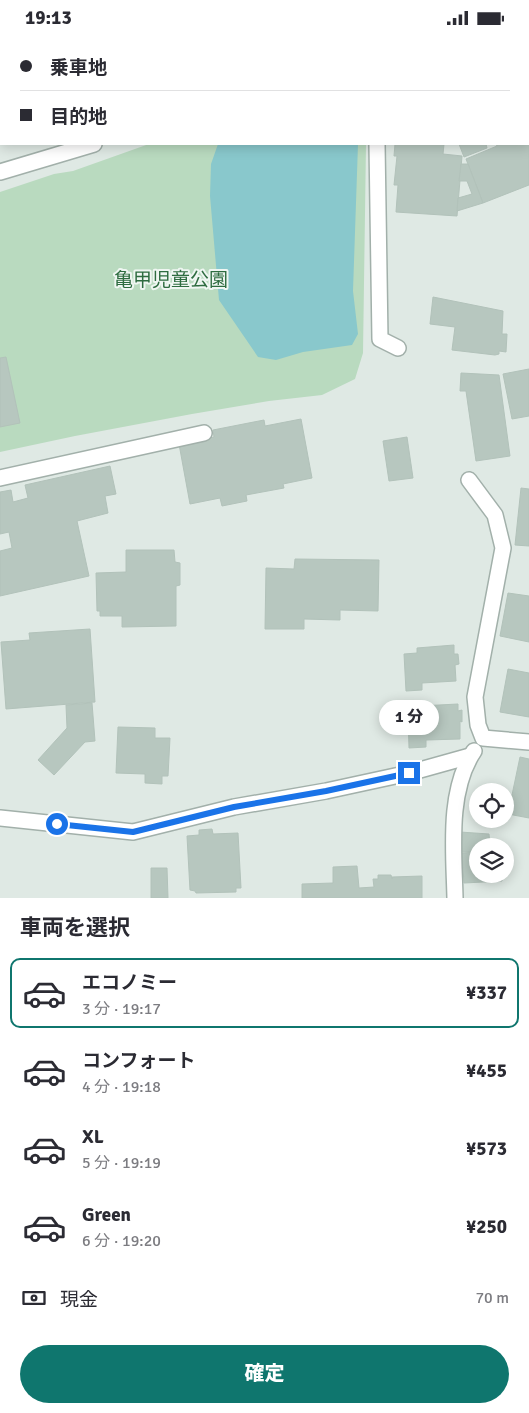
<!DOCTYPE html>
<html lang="ja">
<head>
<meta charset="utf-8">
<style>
  :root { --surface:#fff; --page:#f2f2f3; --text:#2b2b33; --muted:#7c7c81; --line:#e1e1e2; --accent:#0f766e }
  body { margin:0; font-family:Signika,"Noto Sans JP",sans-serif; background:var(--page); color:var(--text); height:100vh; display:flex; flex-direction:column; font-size:19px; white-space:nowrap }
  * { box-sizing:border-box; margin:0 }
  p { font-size:16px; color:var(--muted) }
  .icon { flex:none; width:28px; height:28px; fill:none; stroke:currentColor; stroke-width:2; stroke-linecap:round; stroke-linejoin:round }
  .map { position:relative; height:863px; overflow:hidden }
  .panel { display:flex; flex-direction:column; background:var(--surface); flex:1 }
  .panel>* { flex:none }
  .hud { position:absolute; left:0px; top:0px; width:530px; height:110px; box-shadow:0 2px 12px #0003; display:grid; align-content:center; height:110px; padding:0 20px; background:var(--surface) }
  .tools { position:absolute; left:469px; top:748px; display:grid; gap:10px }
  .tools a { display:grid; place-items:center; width:45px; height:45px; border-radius:50%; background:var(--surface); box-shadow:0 2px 12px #0003; font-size:25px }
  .end { position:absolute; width:22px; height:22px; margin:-11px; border:6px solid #1a73e8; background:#fff; box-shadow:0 0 0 2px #fff }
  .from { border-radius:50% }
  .bubble { position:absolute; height:35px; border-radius:18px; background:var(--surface); box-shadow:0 2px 12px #0003; font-size:16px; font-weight:800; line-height:35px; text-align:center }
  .hud b { display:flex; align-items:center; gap:18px; height:48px; font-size:19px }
  .hud b+b { border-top:1px solid var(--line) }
  .hud i { width:12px; height:12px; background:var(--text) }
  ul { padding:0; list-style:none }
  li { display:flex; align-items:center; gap:15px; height:70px; margin:0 10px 8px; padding:0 10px; border:2px solid transparent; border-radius:10px }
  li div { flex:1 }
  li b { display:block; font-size:19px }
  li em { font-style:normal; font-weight:800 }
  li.active { border-color:var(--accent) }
  li>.icon { width:45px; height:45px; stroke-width:1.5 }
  h2 { padding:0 20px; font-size:22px; line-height:60px }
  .pay { display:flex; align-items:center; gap:12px; height:55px; padding:0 20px; font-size:19px }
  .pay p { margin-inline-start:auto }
  .button { display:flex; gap:10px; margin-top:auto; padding:10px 20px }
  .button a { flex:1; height:58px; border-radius:30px; background:var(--accent); color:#fff; font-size:20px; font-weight:800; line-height:58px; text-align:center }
  .status { display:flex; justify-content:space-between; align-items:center; height:35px; padding:0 25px; background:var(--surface); direction:ltr }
  .status svg { height:14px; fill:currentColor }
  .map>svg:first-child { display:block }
</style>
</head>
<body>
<div class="status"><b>19:13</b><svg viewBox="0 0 49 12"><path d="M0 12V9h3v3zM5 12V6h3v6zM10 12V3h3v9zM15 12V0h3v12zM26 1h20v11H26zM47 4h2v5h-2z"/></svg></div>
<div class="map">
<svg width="529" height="863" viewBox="0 0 529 863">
  <rect width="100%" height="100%" fill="#dfe9e4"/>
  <path fill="#b9dabf" d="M149 109H366L363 318 355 344 322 360 269 366 192 379 75 401 0 417V157L54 139 73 136Z"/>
  <path fill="#89c8cc" d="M218 109H358L353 256 358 299 352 310 303 317 276 325 258 322 219 265 210 161 211 129Z"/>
  <g fill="#b7c7bf" stroke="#b2c2ba">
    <path d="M162 0H264L265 1H158Z"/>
    <path d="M529 89V150L483 168 466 124 497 111 496 109H529Z"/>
    <path d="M395 109H444L443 119 462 121 457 181 396 177 398 150H394L397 121H394Z"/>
    <path d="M459 109H486L487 113 464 122Z"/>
    <path d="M461 129H468L483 168 457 176 458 163 472 159 467 146H459Z"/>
    <path d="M433 262 503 276 502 299H507L506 317 499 316V319L495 320 452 315 455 292 430 289Z"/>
    <path d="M6 322 20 388 0 392V323Z"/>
    <path d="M529 334V381L512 384 503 339Z"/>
    <path d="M461 338 499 340 510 421 476 426 466 356H460Z"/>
    <path d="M301 384 312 443 283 449 284 453 246 460 247 466 222 471 220 463 190 469 179 409 214 402 213 395 264 385 265 391Z"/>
    <path d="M407 402 413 443 389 446 383 406Z"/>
    <path d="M110 431 116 459 105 461 108 478 77 486 89 541 0 561V516L12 513 9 497 0 499V457L11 455 13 467 28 463 25 450Z"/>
    <path d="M521 453 529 454V511L515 510Z"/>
    <path d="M126 515H174L175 527 180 528V550L176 551V591L122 592V581H100V576H97L96 538 126 537Z"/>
    <path d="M295 524 379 525 378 576 340 575V585L304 584V594H265L266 533 294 534Z"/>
    <path d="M508 558 529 561V607L500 601Z"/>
    <path d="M90 594 95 667 6 674 1 607 30 605 29 598Z"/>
    <path d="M454 610V619H458L459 629 455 630 456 646 422 648V655L406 656 404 619 417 618V613Z"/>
    <path d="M508 634 529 638V682L500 677Z"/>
    <path d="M92 668 95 706 85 707 54 740 38 725 67 693 66 670Z"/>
    <path d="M458 669V676L462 675V687L460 686V704L426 705V712L409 713 408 677 420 676V671Z"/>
    <path d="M118 692 155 693V703H170L168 741H162V749L145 748V739L116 738Z"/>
    <path d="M520 722 529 724V783L508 779Z"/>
    <path d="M212 794 213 799 238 798 241 853H236V857L196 858 195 856 190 855 187 801 199 800V795Z"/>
    <path d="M460 797 489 799 490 811H478V816L462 817Z"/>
    <path d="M478 817V839H502V846L464 848 462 818Z"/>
    <path d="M357 831 359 853 374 852 373 844H378V840H391L392 844V842L422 841V863H302V849L333 848V832Z"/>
    <path d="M151 833H167L168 863H151Z"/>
  </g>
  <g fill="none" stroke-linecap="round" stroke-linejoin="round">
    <g stroke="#a2b0aa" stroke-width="18">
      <g id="minor">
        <path d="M377 109 380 304 398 313"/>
        <path d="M0 137 94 109"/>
        <path d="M0 443 204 398"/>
        <path d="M469 445 495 480 503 513 475 662 478 690 483 703 529 707"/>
        <path d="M0 783 133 797 234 772 326 756 409 738 470 721"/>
        <path d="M455 863C454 817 447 756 474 716"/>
      </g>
    </g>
    <use href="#minor" stroke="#fff" stroke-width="15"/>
  </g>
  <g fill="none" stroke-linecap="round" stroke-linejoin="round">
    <path stroke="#1a73e8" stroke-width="6" d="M57 789 133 797 234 772 326 756 409 738"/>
  </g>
  <g text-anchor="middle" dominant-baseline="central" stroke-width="4" stroke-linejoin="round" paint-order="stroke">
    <g font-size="19" fill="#2e6c40" stroke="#eff6f2">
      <text x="171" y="245">亀甲児童公園</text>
    </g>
  </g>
</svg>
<div class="tools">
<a><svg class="icon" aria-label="locate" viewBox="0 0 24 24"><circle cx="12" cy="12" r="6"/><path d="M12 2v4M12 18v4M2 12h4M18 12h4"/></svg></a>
<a><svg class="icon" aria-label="layers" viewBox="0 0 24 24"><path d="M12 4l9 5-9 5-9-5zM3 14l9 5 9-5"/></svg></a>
</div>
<i class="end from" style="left:57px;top:789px"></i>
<i class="end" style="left:409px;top:738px"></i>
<div class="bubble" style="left:379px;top:665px;width:60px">1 分</div>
<div class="hud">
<b><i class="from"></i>乗車地</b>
<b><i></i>目的地</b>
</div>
</div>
<section class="panel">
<h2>車両を選択</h2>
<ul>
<li class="active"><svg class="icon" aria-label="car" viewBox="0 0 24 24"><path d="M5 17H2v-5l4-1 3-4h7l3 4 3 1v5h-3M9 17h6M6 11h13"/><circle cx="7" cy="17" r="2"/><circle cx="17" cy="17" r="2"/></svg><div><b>エコノミー</b><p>3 分 · 19:17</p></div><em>¥337</em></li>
<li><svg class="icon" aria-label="car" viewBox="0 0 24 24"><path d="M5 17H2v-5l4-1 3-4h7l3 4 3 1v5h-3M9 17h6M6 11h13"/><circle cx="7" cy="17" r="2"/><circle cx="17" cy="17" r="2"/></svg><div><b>コンフォート</b><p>4 分 · 19:18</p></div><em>¥455</em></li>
<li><svg class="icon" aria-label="car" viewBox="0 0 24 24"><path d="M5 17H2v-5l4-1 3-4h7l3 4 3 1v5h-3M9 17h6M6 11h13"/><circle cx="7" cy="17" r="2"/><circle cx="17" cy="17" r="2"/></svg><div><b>XL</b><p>5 分 · 19:19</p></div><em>¥573</em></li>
<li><svg class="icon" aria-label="car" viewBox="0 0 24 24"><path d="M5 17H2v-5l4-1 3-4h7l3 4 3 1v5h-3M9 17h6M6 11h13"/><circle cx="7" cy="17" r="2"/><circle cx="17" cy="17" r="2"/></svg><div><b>Green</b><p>6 分 · 19:20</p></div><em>¥250</em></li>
</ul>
<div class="pay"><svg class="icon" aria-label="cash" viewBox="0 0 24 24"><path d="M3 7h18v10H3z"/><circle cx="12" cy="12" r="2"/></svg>現金<p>70 m</p></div>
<div class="button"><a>確定</a></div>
</section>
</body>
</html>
